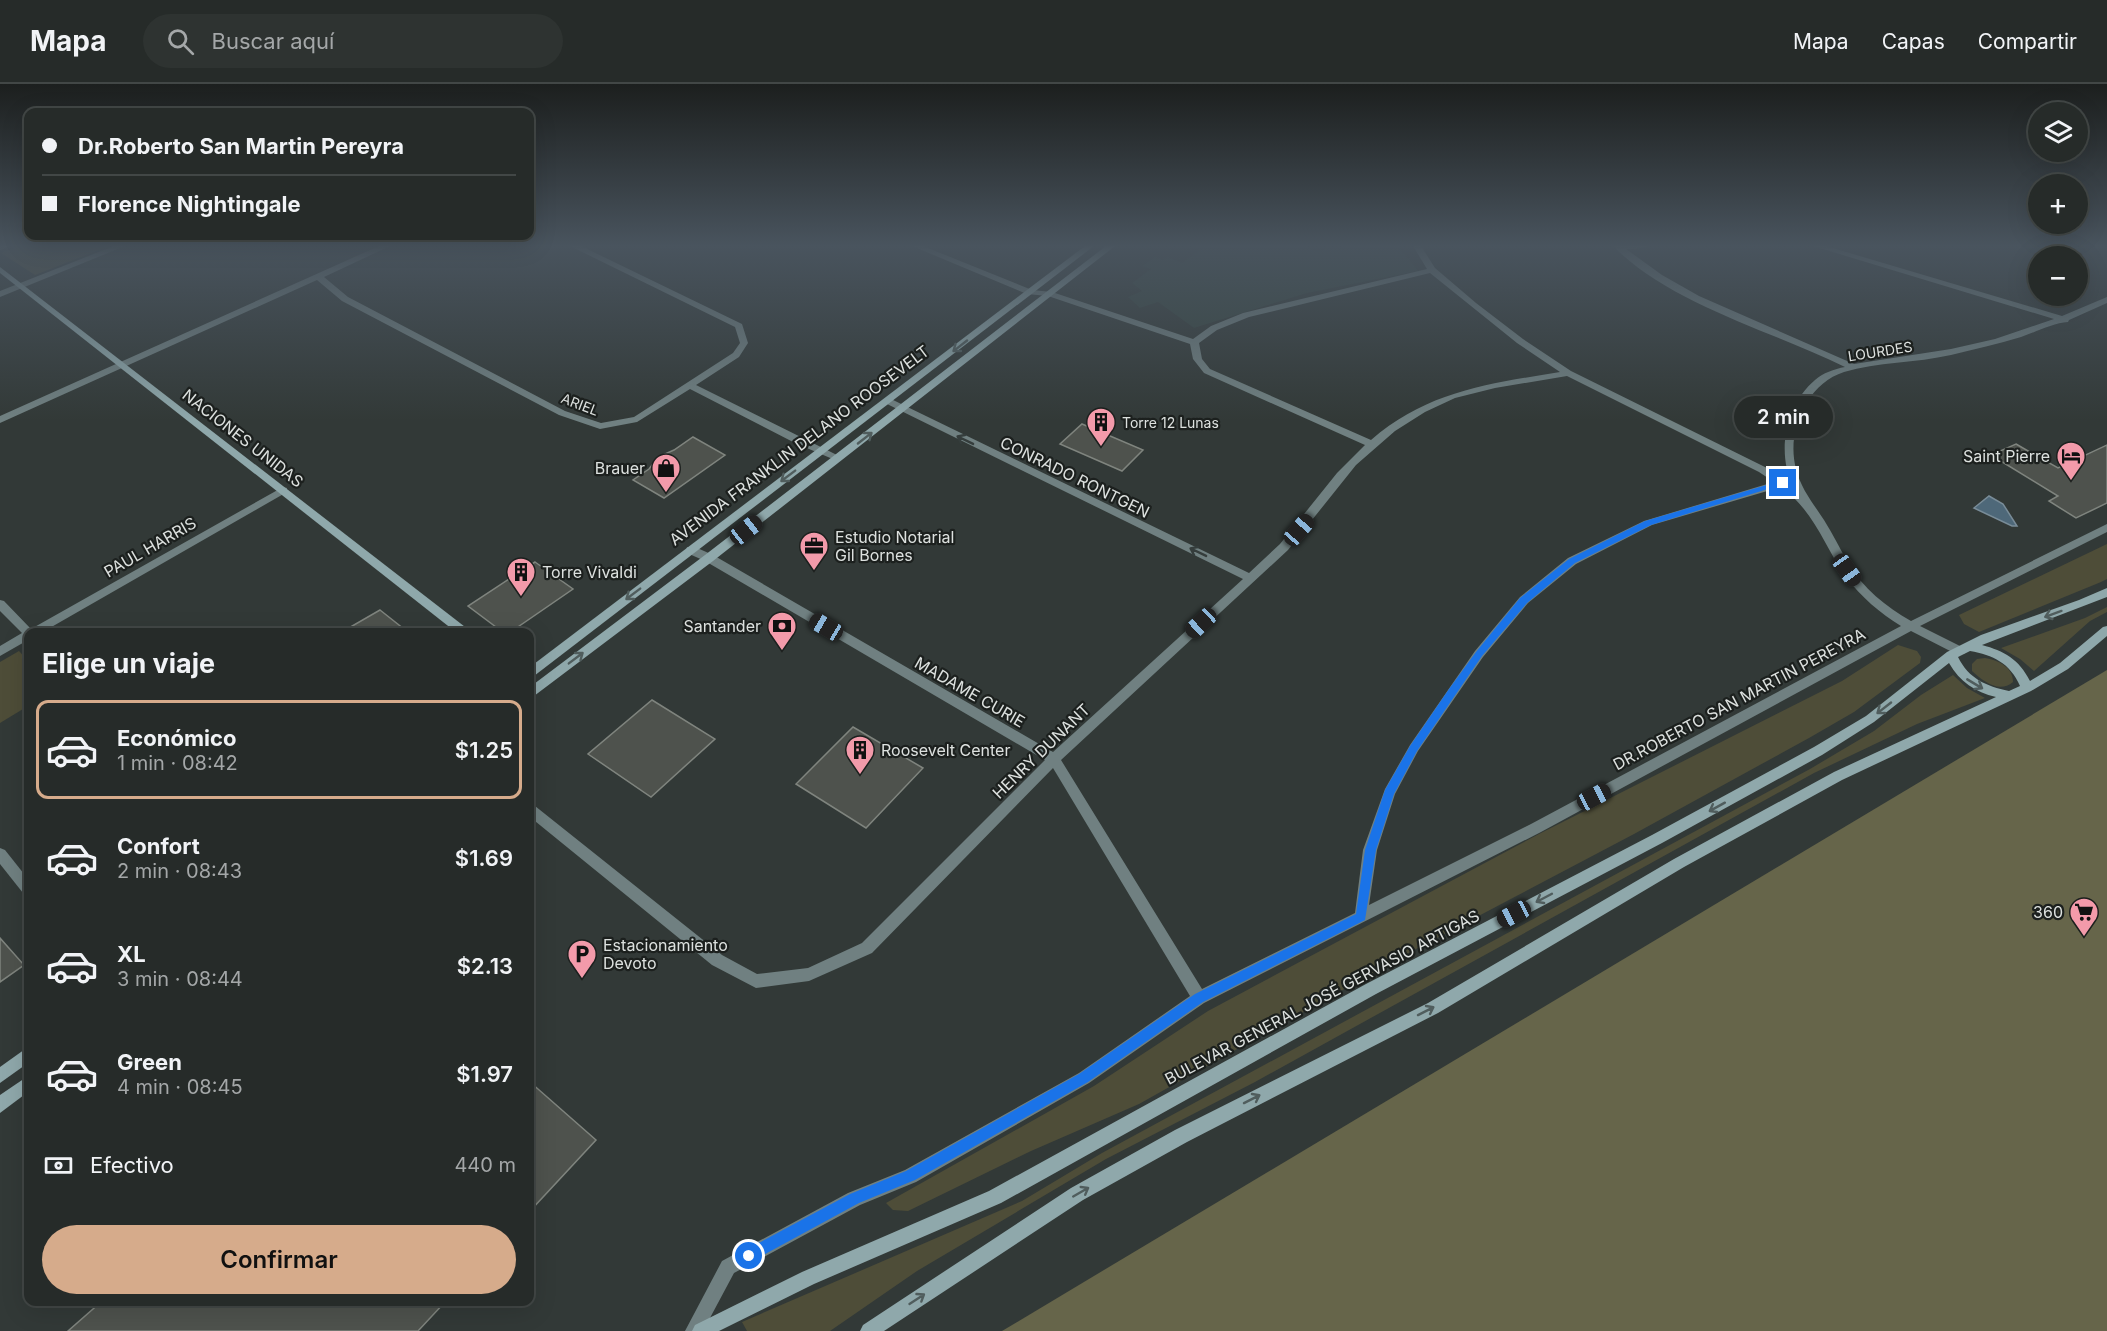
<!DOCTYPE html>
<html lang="es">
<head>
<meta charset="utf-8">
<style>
  :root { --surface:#262b29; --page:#2e3331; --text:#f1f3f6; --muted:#a4a7a8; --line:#424746; --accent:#d6ab8b }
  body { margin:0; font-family:Inter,sans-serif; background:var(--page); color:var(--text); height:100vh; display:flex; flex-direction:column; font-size:22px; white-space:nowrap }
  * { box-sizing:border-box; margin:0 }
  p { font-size:20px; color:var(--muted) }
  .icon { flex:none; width:33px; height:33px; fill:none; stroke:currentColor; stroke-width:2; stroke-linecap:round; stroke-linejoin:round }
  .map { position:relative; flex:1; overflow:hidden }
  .sheet { position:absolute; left:24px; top:544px; width:510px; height:678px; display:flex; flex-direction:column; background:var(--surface); border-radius:12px; box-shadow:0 6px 24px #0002,0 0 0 2px var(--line) }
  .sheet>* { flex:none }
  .top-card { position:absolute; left:24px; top:24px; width:510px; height:132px; border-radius:12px; box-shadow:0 6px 24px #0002,0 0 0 2px var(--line); display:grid; align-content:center; height:132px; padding:0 18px; background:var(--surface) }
  .fabs { position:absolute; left:2028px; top:18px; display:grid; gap:12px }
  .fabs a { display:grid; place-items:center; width:60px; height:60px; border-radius:50%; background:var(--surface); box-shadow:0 6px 24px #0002,0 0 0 2px var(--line); font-size:30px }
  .end { position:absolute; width:27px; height:27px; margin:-14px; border:8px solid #1a73e8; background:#fff; box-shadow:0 0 0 3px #fff }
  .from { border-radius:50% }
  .bubble { position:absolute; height:42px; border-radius:21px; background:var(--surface); box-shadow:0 6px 24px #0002,0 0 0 2px var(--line); font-size:20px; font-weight:600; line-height:42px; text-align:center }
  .car { position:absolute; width:18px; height:36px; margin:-18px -9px; border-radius:8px; box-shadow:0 0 4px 2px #0007; background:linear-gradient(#222 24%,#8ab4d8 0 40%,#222 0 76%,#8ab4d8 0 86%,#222 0) }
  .top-card b { display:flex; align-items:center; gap:21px; height:57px; font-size:22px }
  .top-card b+b { border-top:2px solid var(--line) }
  .top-card i { width:15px; height:15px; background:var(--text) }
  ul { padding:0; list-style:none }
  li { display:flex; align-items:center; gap:18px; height:99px; margin:0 12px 9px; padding:0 6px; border:3px solid transparent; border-radius:12px }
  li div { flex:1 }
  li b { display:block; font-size:22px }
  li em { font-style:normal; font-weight:600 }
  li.active { border-color:var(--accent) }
  li>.icon { width:54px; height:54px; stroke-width:1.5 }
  h2 { padding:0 18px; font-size:27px; line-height:72px }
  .pay { display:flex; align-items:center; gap:15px; height:66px; padding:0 18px; font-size:22px }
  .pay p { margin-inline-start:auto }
  .cta { display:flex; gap:12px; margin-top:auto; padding:12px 18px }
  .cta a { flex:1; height:69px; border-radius:36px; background:var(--accent); color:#111; font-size:24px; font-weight:600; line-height:69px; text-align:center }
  header { display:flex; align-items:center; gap:36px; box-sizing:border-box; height:84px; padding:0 30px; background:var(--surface); border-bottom:2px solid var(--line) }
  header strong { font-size:28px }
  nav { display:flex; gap:33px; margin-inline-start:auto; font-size:21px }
  .search { width:420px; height:54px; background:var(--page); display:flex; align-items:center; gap:15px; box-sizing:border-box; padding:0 21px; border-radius:33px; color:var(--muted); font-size:22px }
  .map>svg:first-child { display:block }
</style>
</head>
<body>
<header>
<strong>Mapa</strong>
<div class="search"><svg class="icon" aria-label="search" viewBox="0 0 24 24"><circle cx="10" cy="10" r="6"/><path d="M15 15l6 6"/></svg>Buscar aquí</div>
<nav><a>Mapa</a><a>Capas</a><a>Compartir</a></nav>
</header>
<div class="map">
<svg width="2107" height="1247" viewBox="0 0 2107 1247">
  <rect width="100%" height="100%" fill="#323937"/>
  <path fill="#35443f" d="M1193 162H1307L1316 167 1346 162H1398L1418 187 1307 209 1194 244 1158 218 1140 224 1128 213 1142 207 1132 199 1151 185 1142 182 1155 173 1163 176 1168 173 1182 179 1200 166Z"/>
  <g fill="#4e4d38">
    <path d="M19 162H109L35 191 1 169Z"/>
    <path d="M2107 460V495L2101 498 1979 548 1964 540 1959 531Z"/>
    <path d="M2107 523V528L2090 537 2034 587 2020 575 2001 564 2085 534Z"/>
    <path d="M1898 561 1917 567 1921 573 1920 579 1854 628 1809 654 1634 750 1414 866 1139 1020 1031 1067 908 1127 893 1126 886 1119 1094 1002 1208 927 1539 750 1842 597Z"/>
    <path d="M19 567 28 577V622L0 639V578Z"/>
    <path d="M1985 574C1998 576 2013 583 2013 598 1999 610 1983 597 1972 587V580L1977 575Z"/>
    <path d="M1953 591 1967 604 1985 614 1917 640 1814 689 1255 998 1106 1075 917 1187 830 1247H747L742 1238 1022 1117 1102 1069 1810 685 1874 647 1921 611Z"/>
  </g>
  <path fill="#66654a" d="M2107 586V1247H1002Z"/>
  <path fill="#4e6879" stroke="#798c98" stroke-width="1.5" d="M1989 412 2003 420 2017 442H2012L1974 424Z"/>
  <g fill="#4e524d" stroke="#7f847e" stroke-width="1.5">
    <path d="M1082 340 1143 366 1122 387 1060 360Z"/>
    <path d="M693 353 725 371 664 414 633 396 649 385 658 373 674 366Z"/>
    <path d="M2016 360 2058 384 2107 361V419L2076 434 2049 417 2058 412 1991 371Z"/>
    <path d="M535 478 573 505 509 549H504L468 522Z"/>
    <path d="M380 526 409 549H340Z"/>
    <path d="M652 616 715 655 651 713 588 670Z"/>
    <path d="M853 643 923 684 866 744 796 700Z"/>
    <path d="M0 854 24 881 0 898Z"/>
    <path d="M530 998 596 1056 530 1127Z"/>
    <path d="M101 1218H445L418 1247H68Z"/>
  </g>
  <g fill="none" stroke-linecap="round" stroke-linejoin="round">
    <g fill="#708081" fill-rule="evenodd">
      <path d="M0 162H10L0 166Z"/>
      <path d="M114 162H125L0 213V207Z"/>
      <path d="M379 162H390L324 193 348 213 565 327 601 339 634 333 733 269 740 259 735 243 570 162H581L742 240 748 259 739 273 696 301 843 374 841 376H835L795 359 690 305 637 338 600 345 559 331 342 217 317 196 0 339V332Z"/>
      <path d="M912 162H923L1032 206 1052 208 1193 255 1211 242 1243 229 1427 185 1413 162H1421L1435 184 1476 219 1523 255 1571 287 1767 384 1793 401C1776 369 1786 320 1815 296 1823 289 1834 285 1845 283 1772 247 1670 220 1613 162H1647L1643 164 1626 165 1662 191 1699 212 1854 280 1951 265 1995 255 2054 235 1813 162H1826L2062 232 2107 213V219L2069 236 2068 238C2053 239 2036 248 2021 253 1998 260 1974 265 1951 271 1916 279 1877 278 1844 288 1806 300 1786 348 1796 385 1801 405 1813 419 1824 436 1833 450 1840 465 1848 479 1863 504 1886 523 1911 537L2107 440V448L1920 542 1964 564 1966 567 1964 570H1956L1911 547 1541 748 1204 919 1089 999 916 1098 860 1121 734 1189 703 1247H685L722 1177 848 1109 905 1086 1079 989 1190 912 1053 684 872 869 809 897 756 904 712 881 530 733V721L535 722 722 871 757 890 808 884 862 859 1045 676 705 477 687 469 686 466 687 463H695L713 471 1053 668 1243 495 885 319V315H891L1249 489 1280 460 1337 389 1365 361 1204 289 1193 275 1190 260 1048 212 1027 210ZM1430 189 1517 259 1560 288C1488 300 1428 307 1371 356L1210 285 1202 275 1199 259 1217 246 1249 233ZM1567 292 1759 388 1774 398 1644 437 1568 474 1520 513 1475 567 1410 661 1385 705 1363 766 1355 829 1202 905 1061 676 1288 466 1356 381 1395 347 1425 328 1455 314 1495 304ZM1781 403C1815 428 1823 460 1846 493 1861 513 1880 529 1901 542L1531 740 1369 821 1377 766 1395 710 1418 667 1483 573 1528 519 1576 480 1652 441Z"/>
      <path d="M283 403 287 404V408L41 549H28V556L0 572V562L22 549 0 527V516L4 517 31 545Z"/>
      <path d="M0 764 5 766 28 795V811L23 809 0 780Z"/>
    </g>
    <g fill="#8fa8ab" fill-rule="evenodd">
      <path d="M1085 162H1094L534 592 530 593V583Z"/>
      <path d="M1106 162H1115L713 477 534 612 530 613V603L705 471Z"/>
      <path d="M0 183 469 546 471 549H457L0 189Z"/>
      <path d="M2107 504V513L1982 561C2004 567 2019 575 2030 597L2060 579 2103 543 2107 542V552L2068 585 2031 607 1842 696 1684 783 1438 929 1187 1058 1083 1116 884 1247H860L863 1241 1071 1104 1175 1046 1428 919 1674 775 1834 688 1996 613C1975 608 1960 598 1949 579L1874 638 1822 671 1662 759 1376 910 1001 1119 814 1200 719 1247H692L695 1241 802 1188 989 1107 1366 900 1652 751 1814 663 1866 632 1947 568 1981 551 2079 516ZM1970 567C1993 571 2010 579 2020 602L2009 607C1986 602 1969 595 1958 573Z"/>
      <path d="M28 963V979L0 999V983Z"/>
      <path d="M28 992V1008L0 1029V1011Z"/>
    </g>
  </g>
  <defs><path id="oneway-shaft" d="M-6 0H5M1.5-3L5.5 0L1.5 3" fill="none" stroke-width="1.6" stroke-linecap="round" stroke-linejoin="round" transform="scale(1.5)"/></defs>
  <g stroke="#505d5d">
    <use href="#oneway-shaft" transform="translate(960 262) rotate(142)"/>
    <use href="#oneway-shaft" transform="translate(865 354) rotate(-38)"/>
    <use href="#oneway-shaft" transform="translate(788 392) rotate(143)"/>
    <use href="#oneway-shaft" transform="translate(633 510) rotate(143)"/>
    <use href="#oneway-shaft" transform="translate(2053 530) rotate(160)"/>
    <use href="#oneway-shaft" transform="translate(576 574) rotate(-37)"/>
    <use href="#oneway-shaft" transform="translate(1975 600) rotate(31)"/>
    <use href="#oneway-shaft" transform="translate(1884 624) rotate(142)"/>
    <use href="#oneway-shaft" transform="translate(1717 723) rotate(151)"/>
    <use href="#oneway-shaft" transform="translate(1544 814) rotate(152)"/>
    <use href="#oneway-shaft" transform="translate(1426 927) rotate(-27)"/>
    <use href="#oneway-shaft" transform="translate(1252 1015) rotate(-27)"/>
    <use href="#oneway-shaft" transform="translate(1081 1108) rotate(-30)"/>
    <use href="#oneway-shaft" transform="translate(917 1215) rotate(-33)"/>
  </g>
  <g stroke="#353d3c">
    <use href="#oneway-shaft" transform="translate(965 356) rotate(-154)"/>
    <use href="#oneway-shaft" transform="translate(1198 468) rotate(-154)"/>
  </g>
  <linearGradient id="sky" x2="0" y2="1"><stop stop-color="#1c1f1e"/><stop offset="0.48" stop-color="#49545e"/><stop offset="1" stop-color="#49545e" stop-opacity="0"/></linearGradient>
  <rect width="2107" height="337" fill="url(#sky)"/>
  <path fill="#1a73e8" d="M1780 397 1787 399 1651 441 1575 479 1527 519 1482 572 1417 667 1394 710 1376 766 1365 836 1203 918 1088 998 915 1096 859 1119 754 1176 749 1178 744 1176 742 1172 744 1167 850 1110 906 1087 1079 990 1195 910 1356 830 1365 766 1385 706 1410 662 1449 605 1476 568 1520 514 1569 475 1645 437Z"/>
  <defs>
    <g id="building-pin" transform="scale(1.5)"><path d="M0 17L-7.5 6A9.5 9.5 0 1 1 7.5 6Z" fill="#f39aaa" stroke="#1c201e"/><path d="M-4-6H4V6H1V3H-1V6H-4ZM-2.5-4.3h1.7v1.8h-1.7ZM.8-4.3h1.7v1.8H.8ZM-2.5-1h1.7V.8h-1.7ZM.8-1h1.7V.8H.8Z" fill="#111"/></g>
    <g id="hotel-pin" transform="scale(1.5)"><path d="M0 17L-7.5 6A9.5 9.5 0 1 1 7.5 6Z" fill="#f39aaa" stroke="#1c201e"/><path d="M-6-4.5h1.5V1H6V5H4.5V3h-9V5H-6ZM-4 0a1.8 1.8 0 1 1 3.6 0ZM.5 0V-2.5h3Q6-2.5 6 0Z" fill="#111"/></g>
    <g id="shop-pin" transform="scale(1.5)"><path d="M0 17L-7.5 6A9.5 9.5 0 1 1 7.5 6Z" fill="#f39aaa" stroke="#1c201e"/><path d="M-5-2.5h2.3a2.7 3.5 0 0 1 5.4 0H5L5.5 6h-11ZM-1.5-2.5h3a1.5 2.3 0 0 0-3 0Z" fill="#111"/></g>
    <g id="office-pin" transform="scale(1.5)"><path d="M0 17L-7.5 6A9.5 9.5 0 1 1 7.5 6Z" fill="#f39aaa" stroke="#1c201e"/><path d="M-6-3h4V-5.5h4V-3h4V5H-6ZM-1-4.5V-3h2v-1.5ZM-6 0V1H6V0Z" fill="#111"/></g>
    <g id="bank-pin" transform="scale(1.5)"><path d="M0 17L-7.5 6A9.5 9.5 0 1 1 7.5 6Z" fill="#f39aaa" stroke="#1c201e"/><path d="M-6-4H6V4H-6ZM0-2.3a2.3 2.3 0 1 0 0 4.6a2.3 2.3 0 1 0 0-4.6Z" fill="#111"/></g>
    <g id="supermarket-pin" transform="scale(1.5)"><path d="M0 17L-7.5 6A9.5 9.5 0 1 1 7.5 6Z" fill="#f39aaa" stroke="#1c201e"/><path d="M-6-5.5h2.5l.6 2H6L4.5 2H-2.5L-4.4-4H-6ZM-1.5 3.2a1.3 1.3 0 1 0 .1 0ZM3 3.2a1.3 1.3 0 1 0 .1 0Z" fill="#111"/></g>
    <g id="parking-pin" transform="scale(1.5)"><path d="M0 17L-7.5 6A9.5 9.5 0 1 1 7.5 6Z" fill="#f39aaa" stroke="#1c201e"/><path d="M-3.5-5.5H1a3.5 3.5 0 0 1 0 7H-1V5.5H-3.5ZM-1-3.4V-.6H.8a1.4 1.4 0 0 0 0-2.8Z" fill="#111"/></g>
  </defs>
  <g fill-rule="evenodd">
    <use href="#building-pin" x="1101" y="338"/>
    <use href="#hotel-pin" x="2071" y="372"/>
    <use href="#shop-pin" x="666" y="384"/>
    <use href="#office-pin" x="814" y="462"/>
    <use href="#building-pin" x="521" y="488"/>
    <use href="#bank-pin" x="782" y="542"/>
    <use href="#building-pin" x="860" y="666"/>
    <use href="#supermarket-pin" x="2084" y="828"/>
    <use href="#parking-pin" x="582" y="870"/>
  </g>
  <g text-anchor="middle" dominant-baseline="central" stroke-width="4.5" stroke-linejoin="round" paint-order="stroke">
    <g font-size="14" fill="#dde1df" stroke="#1c201e">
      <text transform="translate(1880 267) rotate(-9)">LOURDES</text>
      <text transform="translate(580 320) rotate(21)">ARIEL</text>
    </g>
    <g font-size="14" fill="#dde1df" stroke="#1c201e" text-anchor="start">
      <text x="1122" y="338">Torre 12 Lunas</text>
    </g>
    <g font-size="16" fill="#dde1df" stroke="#1c201e">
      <text transform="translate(243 354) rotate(38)">NACIONES UNIDAS</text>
      <text transform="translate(799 361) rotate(-37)">AVENIDA FRANKLIN DELANO ROOSEVELT</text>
      <text transform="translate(1075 393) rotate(26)">CONRADO RONTGEN</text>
      <text transform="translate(150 463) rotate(-30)">PAUL HARRIS</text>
      <text transform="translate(970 608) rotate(30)">MADAME CURIE</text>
      <text transform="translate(1739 615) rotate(-28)">DR.ROBERTO SAN MARTIN PEREYRA</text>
      <text transform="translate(1041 667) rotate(-44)">HENRY DUNANT</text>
      <text transform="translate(1322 913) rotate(-28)">BULEVAR GENERAL JOSÉ GERVASIO ARTIGAS</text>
    </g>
    <g font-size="16" fill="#dde1df" stroke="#1c201e" text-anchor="end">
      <text x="2050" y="372">Saint Pierre</text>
      <text x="645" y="384">Brauer</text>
      <text x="835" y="453" text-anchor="start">Estudio Notarial<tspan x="835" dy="18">Gil Bornes</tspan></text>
      <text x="542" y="488" text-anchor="start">Torre Vivaldi</text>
      <text x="761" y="542">Santander</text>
      <text x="881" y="666" text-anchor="start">Roosevelt Center</text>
      <text x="2063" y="828">360</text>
      <text x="603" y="861" text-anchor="start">Estacionamiento<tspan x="603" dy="18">Devoto</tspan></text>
    </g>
  </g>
</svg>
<div class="fabs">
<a><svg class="icon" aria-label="layers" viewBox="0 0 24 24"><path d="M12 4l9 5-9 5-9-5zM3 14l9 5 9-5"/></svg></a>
<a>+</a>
<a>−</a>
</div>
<i class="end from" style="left:749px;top:1172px"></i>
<i class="end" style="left:1783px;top:399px"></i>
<div class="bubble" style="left:1734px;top:312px;width:99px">2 min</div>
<i class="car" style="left:746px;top:446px;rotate:52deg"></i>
<i class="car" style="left:1299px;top:446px;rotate:41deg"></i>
<i class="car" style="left:1847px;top:486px;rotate:145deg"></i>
<i class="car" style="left:1201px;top:539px;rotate:227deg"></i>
<i class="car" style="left:826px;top:543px;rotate:300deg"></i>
<i class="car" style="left:1594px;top:713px;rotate:62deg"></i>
<i class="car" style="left:1514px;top:830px;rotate:242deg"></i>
<div class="top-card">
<b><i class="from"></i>Dr.Roberto San Martin Pereyra</b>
<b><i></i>Florence Nightingale</b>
</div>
<section class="sheet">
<h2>Elige un viaje</h2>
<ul>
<li class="active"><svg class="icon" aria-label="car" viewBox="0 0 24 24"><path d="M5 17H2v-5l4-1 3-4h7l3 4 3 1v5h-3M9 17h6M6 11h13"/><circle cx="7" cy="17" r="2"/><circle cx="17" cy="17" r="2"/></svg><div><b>Económico</b><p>1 min · 08:42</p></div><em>$1.25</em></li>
<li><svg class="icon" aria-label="car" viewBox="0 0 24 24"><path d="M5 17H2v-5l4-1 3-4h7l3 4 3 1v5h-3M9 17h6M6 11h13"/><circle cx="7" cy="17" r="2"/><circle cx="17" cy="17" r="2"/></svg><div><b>Confort</b><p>2 min · 08:43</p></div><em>$1.69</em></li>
<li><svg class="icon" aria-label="car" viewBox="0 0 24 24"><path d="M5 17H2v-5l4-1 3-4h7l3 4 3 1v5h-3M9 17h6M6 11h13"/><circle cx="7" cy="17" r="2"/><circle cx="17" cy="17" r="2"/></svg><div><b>XL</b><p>3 min · 08:44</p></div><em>$2.13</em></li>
<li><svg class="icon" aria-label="car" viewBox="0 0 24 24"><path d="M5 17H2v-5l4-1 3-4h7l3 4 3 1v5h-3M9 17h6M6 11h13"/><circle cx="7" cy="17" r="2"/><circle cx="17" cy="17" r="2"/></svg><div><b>Green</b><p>4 min · 08:45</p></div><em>$1.97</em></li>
</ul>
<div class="pay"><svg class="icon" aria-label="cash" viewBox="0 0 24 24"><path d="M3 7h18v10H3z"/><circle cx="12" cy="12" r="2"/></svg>Efectivo<p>440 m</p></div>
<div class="cta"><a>Confirmar</a></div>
</section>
</div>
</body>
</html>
